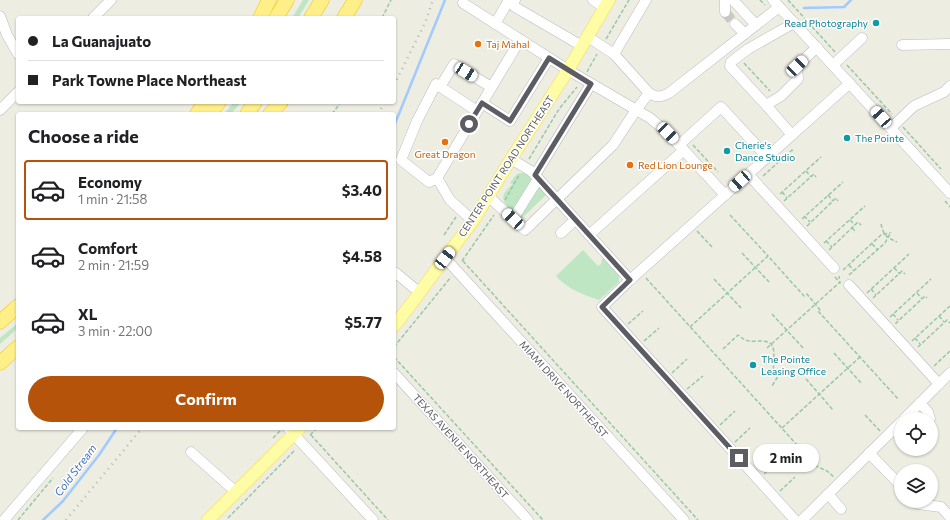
<!DOCTYPE html>
<html lang="en">
<head>
<meta charset="utf-8">
<style>
  :root { --surface:#fff; --page:#f2f2f2; --text:#202124; --muted:#757577; --line:#e0e0e0; --accent:#b45309 }
  body { margin:0; font-family:Commissioner,sans-serif; background:var(--page); color:var(--text); height:100vh; display:flex; flex-direction:column; font-size:15px; white-space:nowrap }
  * { box-sizing:border-box; margin:0 }
  p { font-size:13px; color:var(--muted) }
  .icon { flex:none; width:22px; height:22px; fill:none; stroke:currentColor; stroke-width:2; stroke-linecap:round; stroke-linejoin:round }
  .map { position:relative; flex:1; overflow:hidden }
  .drawer { position:absolute; left:16px; top:112px; width:380px; height:318px; display:flex; flex-direction:column; background:var(--surface); border-radius:4px; box-shadow:0 1px 3px #0004 }
  .drawer>* { flex:none }
  .guide { position:absolute; left:16px; top:16px; width:380px; height:88px; border-radius:4px; box-shadow:0 1px 3px #0004; display:grid; align-content:center; height:88px; padding:0 12px; background:var(--surface) }
  .controls { position:absolute; left:894px; top:412px; display:grid; gap:8px }
  .controls a { display:grid; place-items:center; width:44px; height:44px; border-radius:50%; background:var(--surface); box-shadow:0 1px 3px #0004; font-size:20px }
  .end { position:absolute; width:18px; height:18px; margin:-9px; border:5px solid #5b5d63; background:#fff; box-shadow:0 0 0 2px #fff }
  .from { border-radius:50% }
  .bubble { position:absolute; height:28px; border-radius:14px; background:var(--surface); box-shadow:0 1px 3px #0004; font-size:13px; font-weight:700; line-height:28px; text-align:center }
  .car { position:absolute; width:12px; height:24px; margin:-12px -6px; border-radius:5px; box-shadow:0 0 3px 1px #0007; background:linear-gradient(#fff 24%,#345 0 40%,#fff 0 76%,#345 0 86%,#fff 0) }
  .guide b { display:flex; align-items:center; gap:14px; height:38px; font-size:15px }
  .guide b+b { border-top:1px solid var(--line) }
  .guide i { width:10px; height:10px; background:var(--text) }
  ul { padding:0; list-style:none }
  li { display:flex; align-items:center; gap:12px; height:60px; margin:0 8px 6px; padding:0 4px; border:2px solid transparent; border-radius:4px }
  li div { flex:1 }
  li b { display:block; font-size:15px }
  li em { font-style:normal; font-weight:700 }
  li.on { border-color:var(--accent) }
  li>.icon { width:36px; height:36px; stroke-width:1.5 }
  h2 { padding:0 12px; font-size:18px; line-height:48px }
  .cta { display:flex; gap:8px; margin-top:auto; padding:8px 12px }
  .cta a { flex:1; height:46px; border-radius:24px; background:var(--accent); color:#fff; font-size:16px; font-weight:700; line-height:46px; text-align:center }
  .map>svg:first-child { display:block }
</style>
</head>
<body>
<div class="map">
<svg width="950" height="520" viewBox="0 0 950 520">
  <rect width="100%" height="100%" fill="#eeede2"/>
  <g fill="#bee6c3">
    <path d="M303 0H309L298 18H292Z"/>
    <path d="M234 102H241L231 114H224Z"/>
    <path d="M519 173H526L532 180 514 210H511C500 200 501 194 512 185V183L511 184 510 183 515 176Z"/>
    <path d="M538 187H540L546 195 522 218 520 215Z"/>
    <path d="M583 250 598 266 601 264 602 259H605L619 274V282L599 300C583 295 566 288 556 276Z"/>
    <path d="M18 323V328L0 344V338Z"/>
  </g>
  <g fill="none" stroke-linecap="round" stroke-linejoin="round">
    <g stroke="#a1caff" stroke-width="2.5">
      <path d="M804 8 844 7 851 0"/>
      <path d="M394 126 445 0"/>
      <path d="M43 520 63 501 99 455 117 428"/>
    </g>
    <path stroke="#c9c9c2" stroke-width="10" stroke-dasharray="10 5" stroke-linecap="butt" d="M725 12 735 24"/>
    <g stroke="#babbc1" stroke-width="11">
      <g id="minor">
        <path d="M515 0 513 5 515 7 582 46"/>
        <path d="M593 0 605 8"/>
        <path d="M733 0 756 25"/>
        <path d="M773 0 950 193"/>
        <path d="M463 3 568 70 650 118 668 133 725 195"/>
        <path d="M725 12V0"/>
        <path d="M0 16 7 35 18 54"/>
        <path d="M93 18 111 0"/>
        <path d="M794 23 748 49 731 62 730 66 766 105 781 96 798 79 797 66 817 47"/>
        <path d="M495 24 509 0"/>
        <path d="M735 24 745 34"/>
        <path d="M588 37 614 54 646 0"/>
        <path d="M902 45 950 44"/>
        <path d="M614 54 649 93C656 98 662 97 669 93L779 7"/>
        <path d="M833 65 862 38"/>
        <path d="M440 87 454 64 491 87"/>
        <path d="M482 103 510 121 549 58"/>
        <path d="M766 105 792 135"/>
        <path d="M0 110 18 92"/>
        <path d="M477 111 436 84 417 121 401 160 429 182 437 178 520 40"/>
        <path d="M891 128 914 106 944 92 950 86"/>
        <path d="M679 145 721 107 767 157"/>
        <path d="M511 159 531 171 535 175 630 280"/>
        <path d="M748 174 834 268"/>
        <path d="M535 175 591 84"/>
        <path d="M437 178 450 200 473 221"/>
        <path d="M488 196 525 230 613 145 636 110 649 93"/>
        <path d="M513 219 538 179"/>
        <path d="M561 233 575 220"/>
        <path d="M589 235 684 150"/>
        <path d="M445 258 684 520"/>
        <path d="M396 273 420 293"/>
        <path d="M849 285 939 384"/>
        <path d="M394 373 528 520"/>
        <path d="M920 403 928 412 930 419"/>
        <path d="M904 419 950 373"/>
        <path d="M931 427 932 433"/>
        <path d="M288 428 373 520"/>
        <path d="M191 452 236 492"/>
        <path d="M869 453 901 486"/>
        <path d="M828 494 841 509"/>
        <path d="M915 501 918 504 941 507 950 517"/>
        <path d="M4 520 83 428"/>
        <path d="M795 520 602 307 630 280 850 83"/>
        <path d="M802 520 901 422"/>
      </g>
    </g>
    <g stroke="#f3db56" stroke-width="13">
      <g id="major">
        <path d="M394 326 412 303 445 258 473 221 511 159 568 70 609 0"/>
        <path d="M208 520 300 428"/>
      </g>
    </g>
    <g stroke="#f0c400" stroke-width="15">
      <g id="highway">
        <path d="M260 18 269 0"/>
        <path d="M276 18 287 0"/>
        <path d="M311 18 322 0"/>
        <path d="M344 18 355 0"/>
        <path d="M197 114 205 102"/>
        <path d="M209 114 219 102"/>
        <path d="M247 114 255 102"/>
        <path d="M270 114 281 102"/>
        <path d="M0 322 18 306"/>
        <path d="M0 363 18 347"/>
      </g>
    </g>
    <g stroke="#97c7aa" stroke-width="1.5" stroke-dasharray="4 2" stroke-linecap="butt">
      <path d="M760 0 765 5"/>
      <path d="M788 0 835 52"/>
      <path d="M382 18 391 0"/>
      <path d="M606 39 629 0"/>
      <path d="M744 63 770 91"/>
      <path d="M847 65 892 114"/>
      <path d="M587 72 597 54"/>
      <path d="M332 114 341 102"/>
      <path d="M903 127 941 169"/>
      <path d="M693 145 718 172"/>
      <path d="M529 159 559 109 577 87"/>
      <path d="M806 171 811 177"/>
      <path d="M763 176 792 150 794 152"/>
      <path d="M782 192 787 198"/>
      <path d="M780 194 821 157"/>
      <path d="M828 195 833 201"/>
      <path d="M505 200 519 175"/>
      <path d="M784 201 814 174 816 177"/>
      <path d="M945 201 950 207"/>
      <path d="M730 215 768 256"/>
      <path d="M804 216 810 222"/>
      <path d="M802 219 843 182"/>
      <path d="M850 220 855 225"/>
      <path d="M881 224C884 236 886 237 897 242"/>
      <path d="M807 226 836 198 838 201"/>
      <path d="M852 228 855 231"/>
      <path d="M697 231 712 247"/>
      <path d="M444 235 456 217"/>
      <path d="M826 241 832 247"/>
      <path d="M824 243 865 206"/>
      <path d="M872 244 878 250"/>
      <path d="M829 250 858 222 861 225"/>
      <path d="M742 253 769 282"/>
      <path d="M462 261 494 215"/>
      <path d="M463 261 698 520"/>
      <path d="M849 265 854 271"/>
      <path d="M894 268 900 274"/>
      <path d="M843 270 881 235 884 234 890 233"/>
      <path d="M849 275 885 243 891 232"/>
      <path d="M835 277 840 283 839 276"/>
      <path d="M646 278 816 466 827 471 834 477"/>
      <path d="M714 279 741 308"/>
      <path d="M871 289 876 295"/>
      <path d="M867 293 909 254"/>
      <path d="M917 293 922 299"/>
      <path d="M873 298 902 271 905 274"/>
      <path d="M772 314 803 348"/>
      <path d="M893 314 898 320"/>
      <path d="M939 316 944 322"/>
      <path d="M890 317 931 279"/>
      <path d="M628 324 643 311"/>
      <path d="M896 324V323L925 296 927 298"/>
      <path d="M690 327 768 256 804 296 807 294 820 310 818 311 899 400"/>
      <path d="M915 338 920 344"/>
      <path d="M644 341 659 328"/>
      <path d="M912 341 950 306"/>
      <path d="M394 347 451 277"/>
      <path d="M918 347 947 320 950 323"/>
      <path d="M767 348 840 282"/>
      <path d="M723 349 738 335C742 338 744 340 749 341 755 342 766 339 771 344 778 352 769 368 777 378L772 386"/>
      <path d="M834 353 862 384"/>
      <path d="M394 357 543 520"/>
      <path d="M934 366 950 351"/>
      <path d="M672 373 687 359"/>
      <path d="M806 379 833 410"/>
      <path d="M687 389 703 376"/>
      <path d="M865 415 880 431"/>
      <path d="M720 425 735 411"/>
      <path d="M782 428 860 357"/>
      <path d="M310 435 317 428"/>
      <path d="M311 435 388 520"/>
      <path d="M273 438 280 431"/>
      <path d="M735 442 750 428"/>
      <path d="M764 474 779 460"/>
      <path d="M780 491 795 477"/>
      <path d="M228 518 295 450"/>
      <path d="M18 520 53 478"/>
    </g>
    <use href="#minor" stroke="#fff" stroke-width="10"/>
    <use href="#major" stroke="#fffca6" stroke-width="12"/>
    <use href="#highway" stroke="#feef89" stroke-width="14"/>
    <g stroke="#b6b6b7" stroke-width="2.5" stroke-dasharray="1 5" stroke-linecap="butt">
      <path d="M394 85 425 23 433 0"/>
      <path d="M378 114 385 102"/>
      <path d="M66 520 142 428"/>
    </g>
  </g>
  <g fill="none" stroke-linecap="round" stroke-linejoin="round">
    <path stroke="#5b5d63" stroke-width="5" d="M469 124 482 103 510 121 549 58 591 84 535 175 630 280 602 307 739 458"/>
  </g>
  <g fill="#0f9aa8" stroke="#fff" stroke-width="1.5">
    <circle cx="876" cy="23" r="4"/>
    <circle cx="847" cy="138" r="4"/>
    <circle cx="727" cy="151" r="4"/>
    <circle cx="753" cy="365" r="4"/>
  </g>
  <g fill="#e8710a" stroke="#fff" stroke-width="1.5">
    <circle cx="478" cy="44" r="4"/>
    <circle cx="445" cy="142" r="4"/>
    <circle cx="630" cy="165" r="4"/>
  </g>
  <g text-anchor="middle" dominant-baseline="central" stroke-width="3" stroke-linejoin="round" paint-order="stroke">
    <g font-size="10" fill="#0d838f" stroke="#fff" text-anchor="start">
      <text x="868" y="23" text-anchor="end">Read Photography</text>
      <text x="855" y="138">The Pointe</text>
      <text x="735" y="145">Cherie's<tspan x="735" dy="12">Dance Studio</tspan></text>
      <text x="761" y="359">The Pointe<tspan x="761" dy="12">Leasing Office</tspan></text>
    </g>
    <g font-size="10" fill="#c56008" stroke="#fff" text-anchor="start">
      <text x="486" y="44">Taj Mahal</text>
      <text x="445" y="154" text-anchor="middle">Great Dragon</text>
      <text x="638" y="165">Red Lion Lounge</text>
    </g>
    <g font-size="10" fill="#5b5d63" stroke="#fff">
      <text transform="translate(506 166) rotate(-57)">CENTER POINT ROAD NORTHEAST</text>
      <text transform="translate(564 389) rotate(48)">MIAMI DRIVE NORTHEAST</text>
      <text transform="translate(461 446) rotate(48)">TEXAS AVENUE NORTHEAST</text>
    </g>
    <g font-size="11" font-style="italic" fill="#4271c4" stroke="#fff">
      <text transform="translate(75 470) rotate(-53)">Cold Stream</text>
    </g>
  </g>
</svg>
<div class="controls">
<a><svg class="icon" aria-label="locate" viewBox="0 0 24 24"><circle cx="12" cy="12" r="6"/><path d="M12 2v4M12 18v4M2 12h4M18 12h4"/></svg></a>
<a><svg class="icon" aria-label="layers" viewBox="0 0 24 24"><path d="M12 4l9 5-9 5-9-5zM3 14l9 5 9-5"/></svg></a>
</div>
<i class="end from" style="left:469px;top:124px"></i>
<i class="end" style="left:739px;top:458px"></i>
<div class="bubble" style="left:753px;top:444px;width:66px">2 min</div>
<i class="car" style="left:797px;top:66px;rotate:46deg"></i>
<i class="car" style="left:466px;top:72px;rotate:122deg"></i>
<i class="car" style="left:881px;top:117px;rotate:318deg"></i>
<i class="car" style="left:668px;top:133px;rotate:136deg"></i>
<i class="car" style="left:740px;top:181px;rotate:228deg"></i>
<i class="car" style="left:513px;top:219px;rotate:313deg"></i>
<i class="car" style="left:445px;top:258px;rotate:38deg"></i>
<div class="guide">
<b><i class="from"></i>La Guanajuato</b>
<b><i></i>Park Towne Place Northeast</b>
</div>
<section class="drawer">
<h2>Choose a ride</h2>
<ul>
<li class="on"><svg class="icon" aria-label="car" viewBox="0 0 24 24"><path d="M5 17H2v-5l4-1 3-4h7l3 4 3 1v5h-3M9 17h6M6 11h13"/><circle cx="7" cy="17" r="2"/><circle cx="17" cy="17" r="2"/></svg><div><b>Economy</b><p>1 min · 21:58</p></div><em>$3.40</em></li>
<li><svg class="icon" aria-label="car" viewBox="0 0 24 24"><path d="M5 17H2v-5l4-1 3-4h7l3 4 3 1v5h-3M9 17h6M6 11h13"/><circle cx="7" cy="17" r="2"/><circle cx="17" cy="17" r="2"/></svg><div><b>Comfort</b><p>2 min · 21:59</p></div><em>$4.58</em></li>
<li><svg class="icon" aria-label="car" viewBox="0 0 24 24"><path d="M5 17H2v-5l4-1 3-4h7l3 4 3 1v5h-3M9 17h6M6 11h13"/><circle cx="7" cy="17" r="2"/><circle cx="17" cy="17" r="2"/></svg><div><b>XL</b><p>3 min · 22:00</p></div><em>$5.77</em></li>
</ul>
<div class="cta"><a>Confirm</a></div>
</section>
</div>
</body>
</html>
